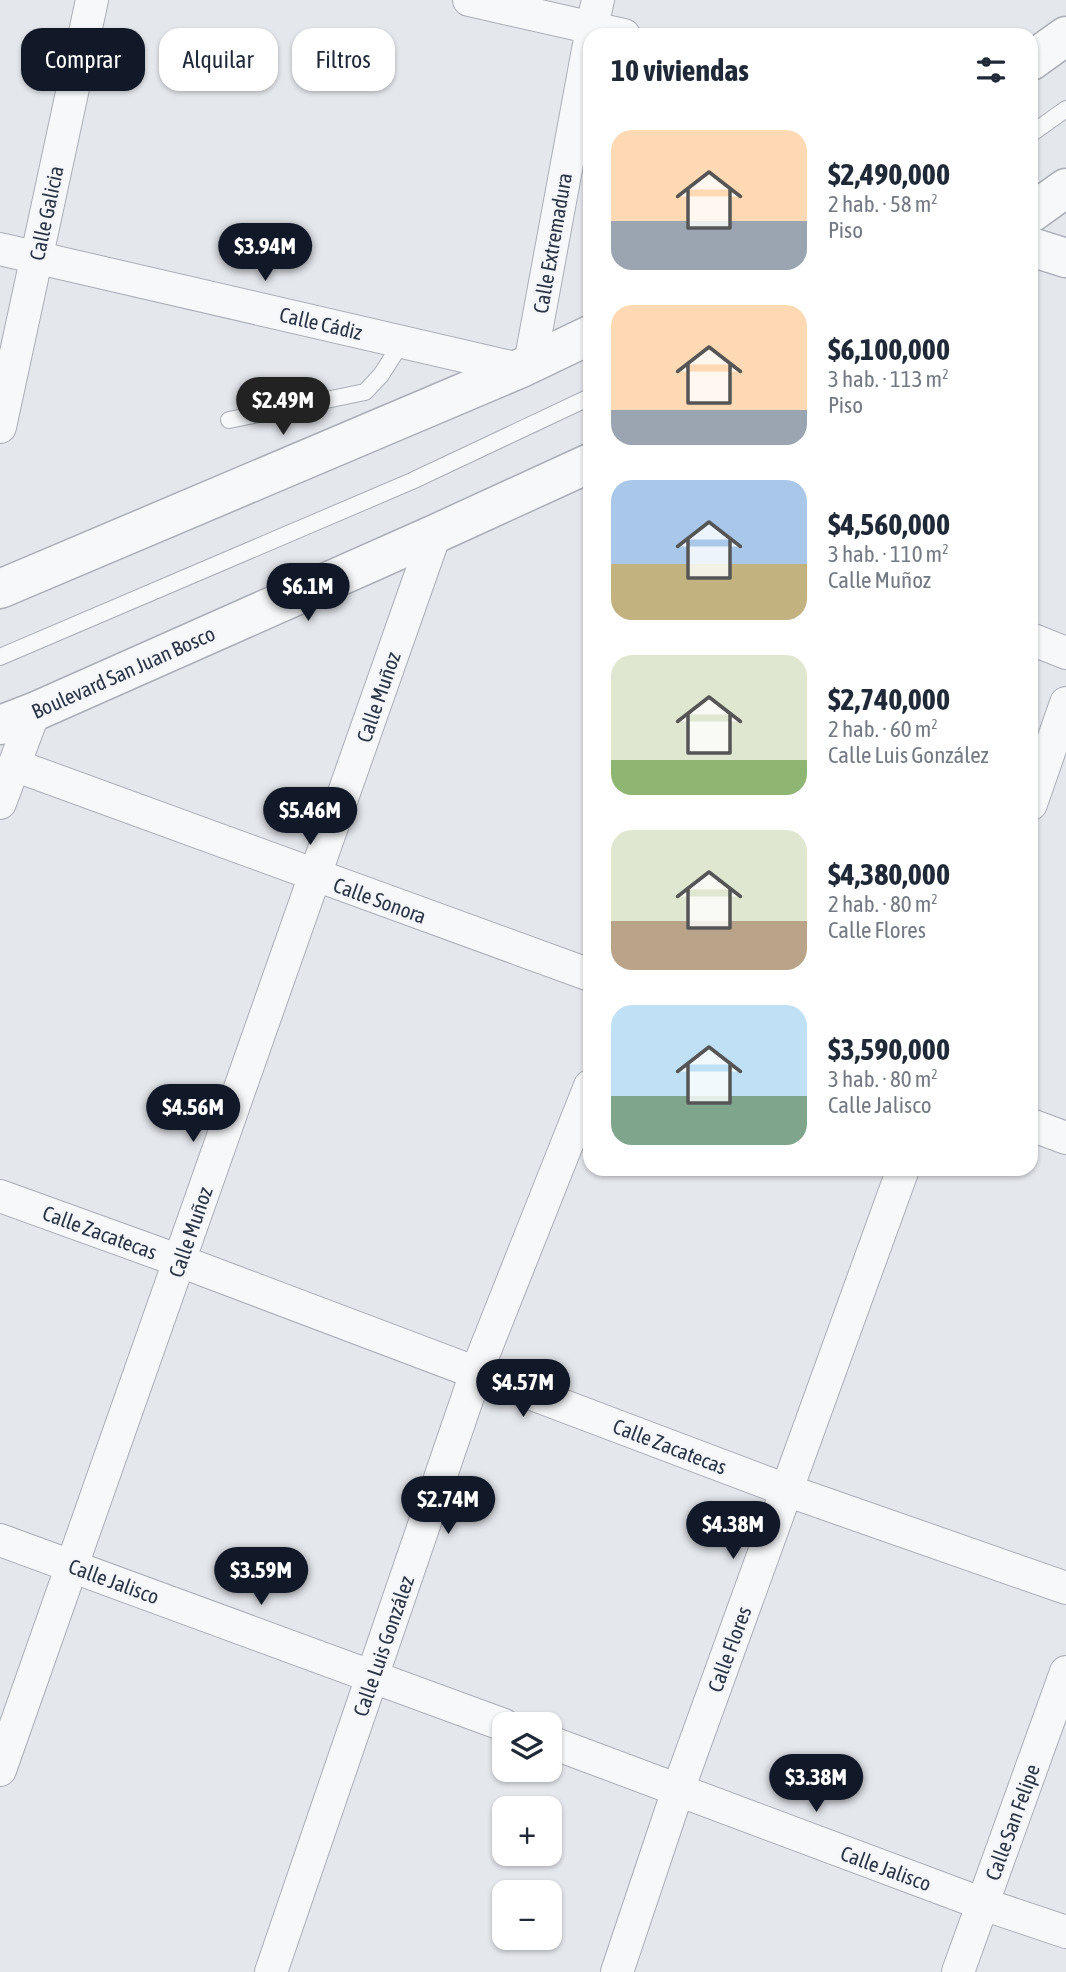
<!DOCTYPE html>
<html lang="es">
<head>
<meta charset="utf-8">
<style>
	body { margin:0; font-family:"Asap Condensed",sans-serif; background:#f2f2f3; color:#1f2937; height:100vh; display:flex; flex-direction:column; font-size:26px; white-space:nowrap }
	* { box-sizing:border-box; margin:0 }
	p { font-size:23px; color:#747a83 }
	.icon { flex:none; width:38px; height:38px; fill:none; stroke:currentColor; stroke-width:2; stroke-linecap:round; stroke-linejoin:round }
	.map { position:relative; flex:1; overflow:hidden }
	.drawer { position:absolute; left:583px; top:28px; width:455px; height:1148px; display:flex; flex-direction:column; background:#fff; border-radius:21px; box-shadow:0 2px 5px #0004 }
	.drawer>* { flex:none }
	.banner { position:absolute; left:21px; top:28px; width:457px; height:63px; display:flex; gap:14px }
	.buttons { position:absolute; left:492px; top:1712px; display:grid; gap:14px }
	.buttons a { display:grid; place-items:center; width:70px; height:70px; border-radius:14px; background:#fff; box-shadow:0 2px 5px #0004; font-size:35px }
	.price { position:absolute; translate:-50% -60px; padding:0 16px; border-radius:24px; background:#111827; color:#fff; font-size:23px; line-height:46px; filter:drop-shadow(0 2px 4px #0008) }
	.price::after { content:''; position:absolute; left:50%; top:42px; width:21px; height:16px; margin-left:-10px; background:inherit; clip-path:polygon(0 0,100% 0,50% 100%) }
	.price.selected { background:#222; color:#fff }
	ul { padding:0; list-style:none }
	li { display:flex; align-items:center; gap:21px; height:175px; padding:0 28px }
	li span { display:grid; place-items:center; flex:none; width:196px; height:140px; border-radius:21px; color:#555 }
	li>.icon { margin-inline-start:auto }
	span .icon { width:84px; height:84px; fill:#fffc; stroke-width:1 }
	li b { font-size:30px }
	h2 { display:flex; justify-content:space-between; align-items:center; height:84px; padding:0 28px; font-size:30px }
	.chip { padding:0 24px; border-radius:21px; background:#fff; box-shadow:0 2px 5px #0004; font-size:24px; line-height:63px }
	.chip.selected { background:#111827; color:#fff }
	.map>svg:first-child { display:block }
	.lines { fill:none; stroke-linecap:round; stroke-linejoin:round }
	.service-casing { stroke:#a9aeb7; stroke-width:18 }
	.minor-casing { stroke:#a9aeb7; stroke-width:34 }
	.tertiary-casing { stroke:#a9aeb7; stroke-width:41 }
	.service { stroke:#f7f8fa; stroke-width:16 }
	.minor { stroke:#f7f8fa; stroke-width:32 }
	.tertiary { stroke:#f7f8fa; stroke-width:38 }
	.labels { text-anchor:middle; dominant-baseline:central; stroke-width:5; stroke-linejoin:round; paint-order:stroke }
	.street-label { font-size:21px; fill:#2b3445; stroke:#f4f6f9 }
</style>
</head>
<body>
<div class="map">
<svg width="1066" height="1972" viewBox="0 0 1066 1972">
	<rect width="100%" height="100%" fill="#e4e7ec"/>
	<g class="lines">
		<g class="service-casing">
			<path id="service" d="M1031,134L1066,109
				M229,420L365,392L381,375L402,342
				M0,657L412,481L590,397"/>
		</g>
		<g class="minor-casing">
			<path id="minor" d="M469,0L624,35
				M590,35L598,0
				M0,249L519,369
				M530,364L590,39
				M0,427L92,0
				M1031,639L1066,653
				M14,765L590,975
				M0,803L34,712
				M1031,804L1066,703
				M1031,1125L1066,1138
				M0,1196L180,1261L786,1490L1066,1588
				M0,1540L504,1725
				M550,1742L983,1904L1066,1932
				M0,1770L435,534
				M271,1972L476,1373L590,1086
				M617,1972L678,1790L903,1169
				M958,1972L1066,1672"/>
		</g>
		<g class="tertiary-casing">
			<path id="tertiary" d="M1031,61L1066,36
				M1031,213L1066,188
				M1031,247L1066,258
				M0,589L519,369L590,335
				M0,725L34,712L435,534L590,463"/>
		</g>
		<use href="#service" class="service"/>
		<use href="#minor" class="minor"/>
		<use href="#tertiary" class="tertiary"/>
	</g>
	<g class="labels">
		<g class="street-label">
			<text transform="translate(46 213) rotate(-78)">Calle Galicia</text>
			<text transform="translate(552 243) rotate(-80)">Calle Extremadura</text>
			<text transform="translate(321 323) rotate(13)">Calle Cádiz</text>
			<text transform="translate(123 672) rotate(-24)">Boulevard San Juan Bosco</text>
			<text transform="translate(378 697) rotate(-71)">Calle Muñoz</text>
			<text transform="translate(380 900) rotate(20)">Calle Sonora</text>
			<text transform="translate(100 1232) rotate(20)">Calle Zacatecas</text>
			<text transform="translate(190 1232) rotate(-71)">Calle Muñoz</text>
			<text transform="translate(670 1446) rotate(21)">Calle Zacatecas</text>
			<text transform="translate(114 1581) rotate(20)">Calle Jalisco</text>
			<text transform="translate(383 1646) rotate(-71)">Calle Luis González</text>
			<text transform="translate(729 1649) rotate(-70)">Calle Flores</text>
			<text transform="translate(1012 1822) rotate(-70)">Calle San Felipe</text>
			<text transform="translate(886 1868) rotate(20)">Calle Jalisco</text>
		</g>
	</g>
</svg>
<div class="buttons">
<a><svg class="icon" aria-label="layers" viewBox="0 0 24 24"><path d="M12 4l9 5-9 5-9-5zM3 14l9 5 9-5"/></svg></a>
<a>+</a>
<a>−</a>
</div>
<b class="price" style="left:265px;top:283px">$3.94M</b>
<b class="price selected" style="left:283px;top:437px">$2.49M</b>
<b class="price" style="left:308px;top:623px">$6.1M</b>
<b class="price" style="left:310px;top:847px">$5.46M</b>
<b class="price" style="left:193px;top:1144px">$4.56M</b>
<b class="price" style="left:523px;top:1419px">$4.57M</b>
<b class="price" style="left:448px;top:1536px">$2.74M</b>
<b class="price" style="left:733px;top:1561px">$4.38M</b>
<b class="price" style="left:261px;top:1607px">$3.59M</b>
<b class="price" style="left:816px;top:1814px">$3.38M</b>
<div class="banner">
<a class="chip selected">Comprar</a>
<a class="chip">Alquilar</a>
<a class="chip">Filtros</a>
</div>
<section class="drawer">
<h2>10 viviendas<svg class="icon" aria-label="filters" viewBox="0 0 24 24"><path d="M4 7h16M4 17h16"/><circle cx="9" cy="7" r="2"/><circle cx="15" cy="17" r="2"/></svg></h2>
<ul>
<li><span style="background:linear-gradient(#ffd9b3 65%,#9aa5b1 0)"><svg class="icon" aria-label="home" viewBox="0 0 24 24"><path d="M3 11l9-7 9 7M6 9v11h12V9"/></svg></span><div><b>$2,490,000</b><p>2 hab. · 58 m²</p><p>Piso</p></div></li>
<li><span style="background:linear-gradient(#ffd9b3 75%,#9aa5b1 0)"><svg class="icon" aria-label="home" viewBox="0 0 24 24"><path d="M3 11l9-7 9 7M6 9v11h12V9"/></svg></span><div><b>$6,100,000</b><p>3 hab. · 113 m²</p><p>Piso</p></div></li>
<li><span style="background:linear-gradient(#a9c7e8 60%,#c2b280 0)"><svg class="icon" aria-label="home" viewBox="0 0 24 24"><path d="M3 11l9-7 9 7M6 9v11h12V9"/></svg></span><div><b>$4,560,000</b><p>3 hab. · 110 m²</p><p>Calle Muñoz</p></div></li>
<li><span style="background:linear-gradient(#dfe7d0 75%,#8fb573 0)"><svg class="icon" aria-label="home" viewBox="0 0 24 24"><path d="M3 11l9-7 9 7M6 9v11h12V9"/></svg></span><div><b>$2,740,000</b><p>2 hab. · 60 m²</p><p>Calle Luis González</p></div></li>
<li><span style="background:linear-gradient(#dfe7d0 65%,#b9a48a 0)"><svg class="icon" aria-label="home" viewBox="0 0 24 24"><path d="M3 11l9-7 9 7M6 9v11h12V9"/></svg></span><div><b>$4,380,000</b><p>2 hab. · 80 m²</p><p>Calle Flores</p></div></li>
<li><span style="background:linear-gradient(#bfe0f5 65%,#7fa58c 0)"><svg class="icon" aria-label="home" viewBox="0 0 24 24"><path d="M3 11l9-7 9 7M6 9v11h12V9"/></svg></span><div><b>$3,590,000</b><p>3 hab. · 80 m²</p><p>Calle Jalisco</p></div></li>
</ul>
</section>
</div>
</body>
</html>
